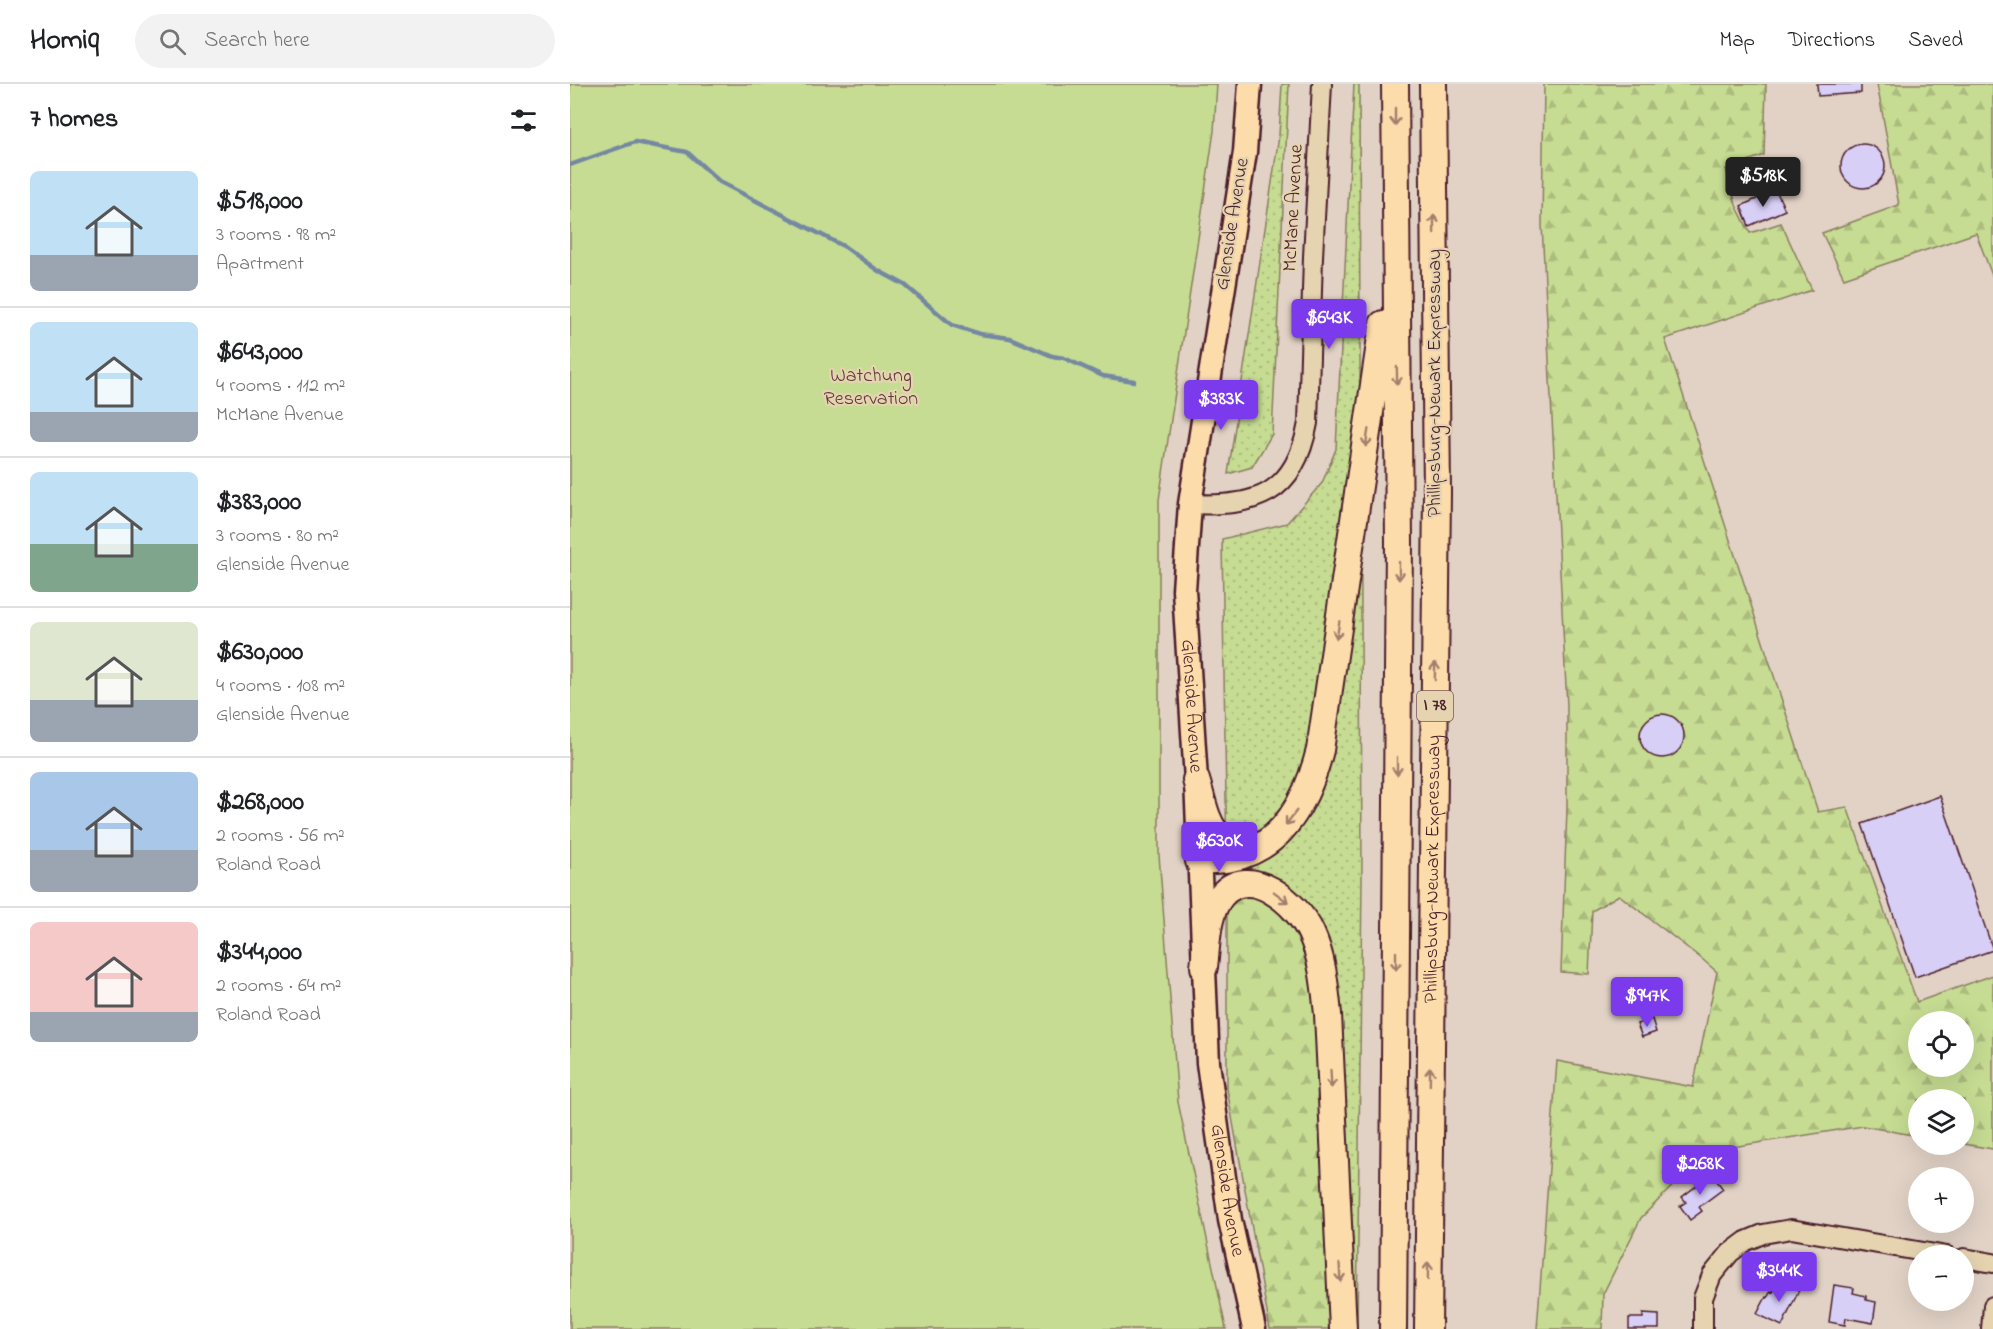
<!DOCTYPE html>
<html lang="en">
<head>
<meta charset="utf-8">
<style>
	body { margin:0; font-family:"Indie Flower",sans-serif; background:#f2f2f2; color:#202124; height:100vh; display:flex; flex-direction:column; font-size:22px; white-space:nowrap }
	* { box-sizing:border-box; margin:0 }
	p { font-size:20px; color:#757577 }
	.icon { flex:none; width:33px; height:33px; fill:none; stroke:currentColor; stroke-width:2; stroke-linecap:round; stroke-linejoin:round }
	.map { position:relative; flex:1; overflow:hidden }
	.side { display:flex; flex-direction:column; background:#fff; width:570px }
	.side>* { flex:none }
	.fabs { position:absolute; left:1338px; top:927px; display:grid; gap:12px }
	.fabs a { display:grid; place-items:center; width:66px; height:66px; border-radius:50%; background:#fff; box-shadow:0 6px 24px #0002; font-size:30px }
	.price { position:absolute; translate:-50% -51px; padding:0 14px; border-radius:6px; background:#7c3aed; color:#fff; font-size:20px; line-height:39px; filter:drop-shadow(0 2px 3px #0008) }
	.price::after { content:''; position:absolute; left:50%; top:36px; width:18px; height:14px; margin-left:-9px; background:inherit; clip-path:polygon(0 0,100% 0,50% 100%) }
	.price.active { background:#222; color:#fff }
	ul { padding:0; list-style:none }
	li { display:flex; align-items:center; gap:18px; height:150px; padding:0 30px }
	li+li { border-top:2px solid #e0e0e0 }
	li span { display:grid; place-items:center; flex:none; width:168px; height:120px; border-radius:9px; color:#555 }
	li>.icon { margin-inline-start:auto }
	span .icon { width:72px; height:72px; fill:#fffc; stroke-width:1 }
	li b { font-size:26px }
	h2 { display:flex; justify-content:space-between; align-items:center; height:72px; padding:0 30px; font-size:26px }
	header { display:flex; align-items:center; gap:36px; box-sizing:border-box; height:84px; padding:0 30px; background:#fff; border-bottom:2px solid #e0e0e0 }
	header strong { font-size:28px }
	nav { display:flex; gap:33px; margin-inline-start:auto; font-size:21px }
	.search { width:420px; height:54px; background:#f2f2f2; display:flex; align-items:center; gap:15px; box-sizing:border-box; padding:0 21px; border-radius:33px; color:#757577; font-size:22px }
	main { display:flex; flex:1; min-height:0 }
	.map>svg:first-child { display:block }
	.grass { fill:url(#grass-dots); stroke:#887e5e; stroke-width:1.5 }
	.forest { fill:url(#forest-firs); stroke:#887e5e; stroke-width:1.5; fill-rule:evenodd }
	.green { fill:#c6dc92; stroke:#887e5e; stroke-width:1.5 }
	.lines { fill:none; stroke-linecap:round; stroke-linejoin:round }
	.stream { stroke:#7488a2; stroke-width:4.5 }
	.building { fill:#d8cff7; stroke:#4a1f2b; stroke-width:1.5 }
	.minor-casing { stroke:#4a1f2b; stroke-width:22 }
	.major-casing { stroke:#4a1f2b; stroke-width:27 }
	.highway-casing { stroke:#4a1f2b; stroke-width:30 }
	.minor { stroke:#e6d4b1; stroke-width:18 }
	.major { stroke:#fddcac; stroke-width:22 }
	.highway { stroke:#fddcac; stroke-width:26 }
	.oneway { stroke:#a47e6c }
	.labels { text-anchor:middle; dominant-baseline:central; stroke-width:4.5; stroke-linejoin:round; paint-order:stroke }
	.shield { fill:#e6d4b1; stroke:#795553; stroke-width:1.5 }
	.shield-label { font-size:18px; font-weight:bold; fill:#4a1f2b }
	.street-label { font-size:20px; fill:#4a1f2b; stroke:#e6d4b1 }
	.park-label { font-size:20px; fill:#5d3b3a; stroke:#e6d4b1 }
</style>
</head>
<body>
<header>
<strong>Homiq</strong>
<div class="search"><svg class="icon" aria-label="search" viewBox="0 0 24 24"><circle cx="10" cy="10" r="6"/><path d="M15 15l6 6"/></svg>Search here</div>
<nav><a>Map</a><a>Directions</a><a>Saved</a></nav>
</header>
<main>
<section class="side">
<h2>7 homes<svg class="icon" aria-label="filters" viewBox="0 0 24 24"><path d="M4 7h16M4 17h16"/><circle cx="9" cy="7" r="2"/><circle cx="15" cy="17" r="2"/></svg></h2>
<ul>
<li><span style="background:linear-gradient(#bfe0f5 70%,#9aa5b1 0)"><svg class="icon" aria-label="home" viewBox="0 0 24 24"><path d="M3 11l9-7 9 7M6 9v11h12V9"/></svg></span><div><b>$518,000</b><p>3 rooms · 98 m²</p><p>Apartment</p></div></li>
<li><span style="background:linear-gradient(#bfe0f5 75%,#9aa5b1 0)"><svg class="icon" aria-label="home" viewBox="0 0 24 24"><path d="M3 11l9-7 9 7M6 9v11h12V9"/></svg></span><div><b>$643,000</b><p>4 rooms · 112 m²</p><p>McMane Avenue</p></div></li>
<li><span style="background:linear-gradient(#bfe0f5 60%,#7fa58c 0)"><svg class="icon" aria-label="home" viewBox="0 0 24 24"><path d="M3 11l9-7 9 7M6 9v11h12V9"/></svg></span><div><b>$383,000</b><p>3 rooms · 80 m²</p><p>Glenside Avenue</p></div></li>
<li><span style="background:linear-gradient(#dfe7d0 65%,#9aa5b1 0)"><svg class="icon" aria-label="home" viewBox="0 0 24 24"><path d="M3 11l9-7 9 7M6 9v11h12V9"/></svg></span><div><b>$630,000</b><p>4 rooms · 108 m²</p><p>Glenside Avenue</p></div></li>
<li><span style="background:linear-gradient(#a9c7e8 65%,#9aa5b1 0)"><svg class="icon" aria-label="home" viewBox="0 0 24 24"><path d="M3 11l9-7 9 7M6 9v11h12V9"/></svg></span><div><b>$268,000</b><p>2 rooms · 56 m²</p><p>Roland Road</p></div></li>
<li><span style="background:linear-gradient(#f6c9c9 75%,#9aa5b1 0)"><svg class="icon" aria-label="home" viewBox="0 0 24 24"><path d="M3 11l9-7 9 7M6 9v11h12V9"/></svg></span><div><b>$344,000</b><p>2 rooms · 64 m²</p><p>Roland Road</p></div></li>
</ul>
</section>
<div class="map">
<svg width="1423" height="1245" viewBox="0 0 1423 1245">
	<defs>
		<pattern id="grass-dots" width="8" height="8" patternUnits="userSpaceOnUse" patternTransform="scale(1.5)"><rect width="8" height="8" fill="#c6dc92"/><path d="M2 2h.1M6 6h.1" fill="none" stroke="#acbc7e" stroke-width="1.8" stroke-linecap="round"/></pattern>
		<pattern id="forest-firs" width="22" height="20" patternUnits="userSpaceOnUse" patternTransform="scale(1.5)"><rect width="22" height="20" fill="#c6dc92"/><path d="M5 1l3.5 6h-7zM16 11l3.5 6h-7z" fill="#acbc7e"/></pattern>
	</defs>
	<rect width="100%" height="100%" fill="#e2d2c6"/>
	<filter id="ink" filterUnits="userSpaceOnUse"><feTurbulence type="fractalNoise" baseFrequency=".0167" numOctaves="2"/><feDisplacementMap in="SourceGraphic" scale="12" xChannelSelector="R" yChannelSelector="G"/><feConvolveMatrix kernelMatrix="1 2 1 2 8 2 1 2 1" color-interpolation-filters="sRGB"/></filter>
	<g filter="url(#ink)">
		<path class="grass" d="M712,0H719L702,350L682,383L658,390L709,52Z
			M784,0H789L792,796L787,1245H767L657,785L652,455L717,439L752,399L766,365Z"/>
		<path class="forest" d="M974,0H1196L1194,71L1156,85L1166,121L1180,149L1211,139L1242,206L1095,255L1248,728L1277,723L1347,918L1423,891V1065L1394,1060V1016H1348V1052L1293,1042L1137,1067L1071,1134L1033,1210L1032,1245H967L987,977L1123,1003L1147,888L1132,875L1049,811L1022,827L1019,890L991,888L997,725V622L972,141ZM1348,938H1394V982H1348Z
			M1307,0H1423V194L1406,149L1274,194L1252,149L1329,121Z
			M657,785L705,797L758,863L767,1245H700L657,1005Z"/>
		<path class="green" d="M0,0H647L644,47L589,416V771L608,1018L656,1245H0Z"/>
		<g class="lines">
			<path class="stream" d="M0,81L65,58L117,68L150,98L275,163L307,186L335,201L382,241L410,250L440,254L482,272L494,274L533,292L564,297"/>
		</g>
		<path class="building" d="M1247,0H1291V9L1248,12Z
			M1271 82a22 22 0 1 1 44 0a22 22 0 1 1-44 0Z
			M1206,106L1215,126L1179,142L1171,122Z
			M1070 652a22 22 0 1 1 44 0a22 22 0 1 1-44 0Z
			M1370,712L1423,866L1345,893L1292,740Z
			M1082,935L1086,948L1072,953L1067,940Z
			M1142,1090L1153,1105L1129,1123L1132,1127L1120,1136L1110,1122L1116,1118L1112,1113Z
			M1209,1196L1229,1206L1212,1242L1187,1230L1196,1213L1197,1214L1201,1207L1203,1208Z
			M1264,1201L1284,1204L1283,1209L1296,1212V1216L1306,1218L1303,1239L1276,1234L1275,1241L1259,1238Z
			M1073,1230L1089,1231V1245H1059V1234H1073Z"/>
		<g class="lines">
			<g class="minor-casing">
				<path id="minor" d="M620,420C686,423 725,411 738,339L743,173L752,0
					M1394,1174L1423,1179
					M1133,1245V1214L1142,1191L1160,1169L1176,1157L1193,1150L1221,1145L1377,1172
					M1421,1245L1423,1222"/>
			</g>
			<g class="major-casing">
				<g id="major">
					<path id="s1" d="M680,0L675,68L620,420L614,506L626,696L638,979L660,1136L684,1245"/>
				</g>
			</g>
			<g class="highway-casing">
				<g id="highway">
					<path d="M626,696C638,734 637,761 685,765"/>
					<path d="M629,777C640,776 651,776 661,774C715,763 738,713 750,666L813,240"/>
					<path d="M634,883C637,861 636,830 651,812C679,777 728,820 741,849C753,875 755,903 758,930L773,1245"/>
					<path d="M823,1245L829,458L825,0"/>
					<path id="s2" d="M858,1245L867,409L863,0"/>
				</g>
			</g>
			<use href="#minor" class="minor"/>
			<use href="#major" class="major"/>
			<use href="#highway" class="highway"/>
		</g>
		<defs><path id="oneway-shaft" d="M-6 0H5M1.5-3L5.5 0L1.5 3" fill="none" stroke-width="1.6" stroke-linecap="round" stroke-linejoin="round" transform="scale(1.5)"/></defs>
		<g class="oneway">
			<use href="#oneway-shaft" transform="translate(825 33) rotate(90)"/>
			<use href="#oneway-shaft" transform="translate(864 140) rotate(-91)"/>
			<use href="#oneway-shaft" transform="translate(827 292) rotate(89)"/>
			<use href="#oneway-shaft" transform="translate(797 354) rotate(99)"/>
			<use href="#oneway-shaft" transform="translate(829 487) rotate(90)"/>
			<use href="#oneway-shaft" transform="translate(768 546) rotate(99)"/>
			<use href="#oneway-shaft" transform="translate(865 587) rotate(-89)"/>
			<use href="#oneway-shaft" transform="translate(827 682) rotate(90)"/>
			<use href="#oneway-shaft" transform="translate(721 734) rotate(127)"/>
			<use href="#oneway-shaft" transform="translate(711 813) rotate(37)"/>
			<use href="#oneway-shaft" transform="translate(826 877) rotate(90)"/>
			<use href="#oneway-shaft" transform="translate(860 992) rotate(-89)"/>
			<use href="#oneway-shaft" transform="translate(761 995) rotate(87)"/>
			<use href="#oneway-shaft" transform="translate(858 1187) rotate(-89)"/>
			<use href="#oneway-shaft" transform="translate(770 1189) rotate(87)"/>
		</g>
	</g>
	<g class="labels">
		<rect class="shield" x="847" y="607" width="36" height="30" rx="4.5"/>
		<g class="shield-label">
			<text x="865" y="622">I 78</text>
		</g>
		<g class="street-label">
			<text transform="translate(724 124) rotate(-87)">McMane Avenue</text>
			<text transform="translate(663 140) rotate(-81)">Glenside Avenue</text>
			<text transform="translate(865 299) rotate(-90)">Phillipsburg-Newark Expressway</text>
			<text stroke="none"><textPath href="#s1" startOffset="627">Glenside Avenue</textPath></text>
			<text stroke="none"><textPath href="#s2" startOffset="460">Phillipsburg-Newark Expressway</textPath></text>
			<text stroke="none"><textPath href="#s1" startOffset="1113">Glenside Avenue</textPath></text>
		</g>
		<g class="park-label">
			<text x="301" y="292">Watchung<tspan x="301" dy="23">Reservation</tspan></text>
		</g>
	</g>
</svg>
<div class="fabs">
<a><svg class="icon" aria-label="locate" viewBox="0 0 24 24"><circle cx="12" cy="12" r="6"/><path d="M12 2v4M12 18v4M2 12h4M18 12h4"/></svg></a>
<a><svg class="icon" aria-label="layers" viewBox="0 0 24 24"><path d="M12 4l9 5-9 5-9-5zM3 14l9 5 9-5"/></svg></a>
<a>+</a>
<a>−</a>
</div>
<b class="price active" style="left:1193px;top:124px">$518K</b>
<b class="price" style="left:759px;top:266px">$643K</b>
<b class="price" style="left:651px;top:347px">$383K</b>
<b class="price" style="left:649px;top:789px">$630K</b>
<b class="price" style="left:1077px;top:944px">$947K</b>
<b class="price" style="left:1130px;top:1112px">$268K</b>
<b class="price" style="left:1209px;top:1219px">$344K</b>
</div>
</main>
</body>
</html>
